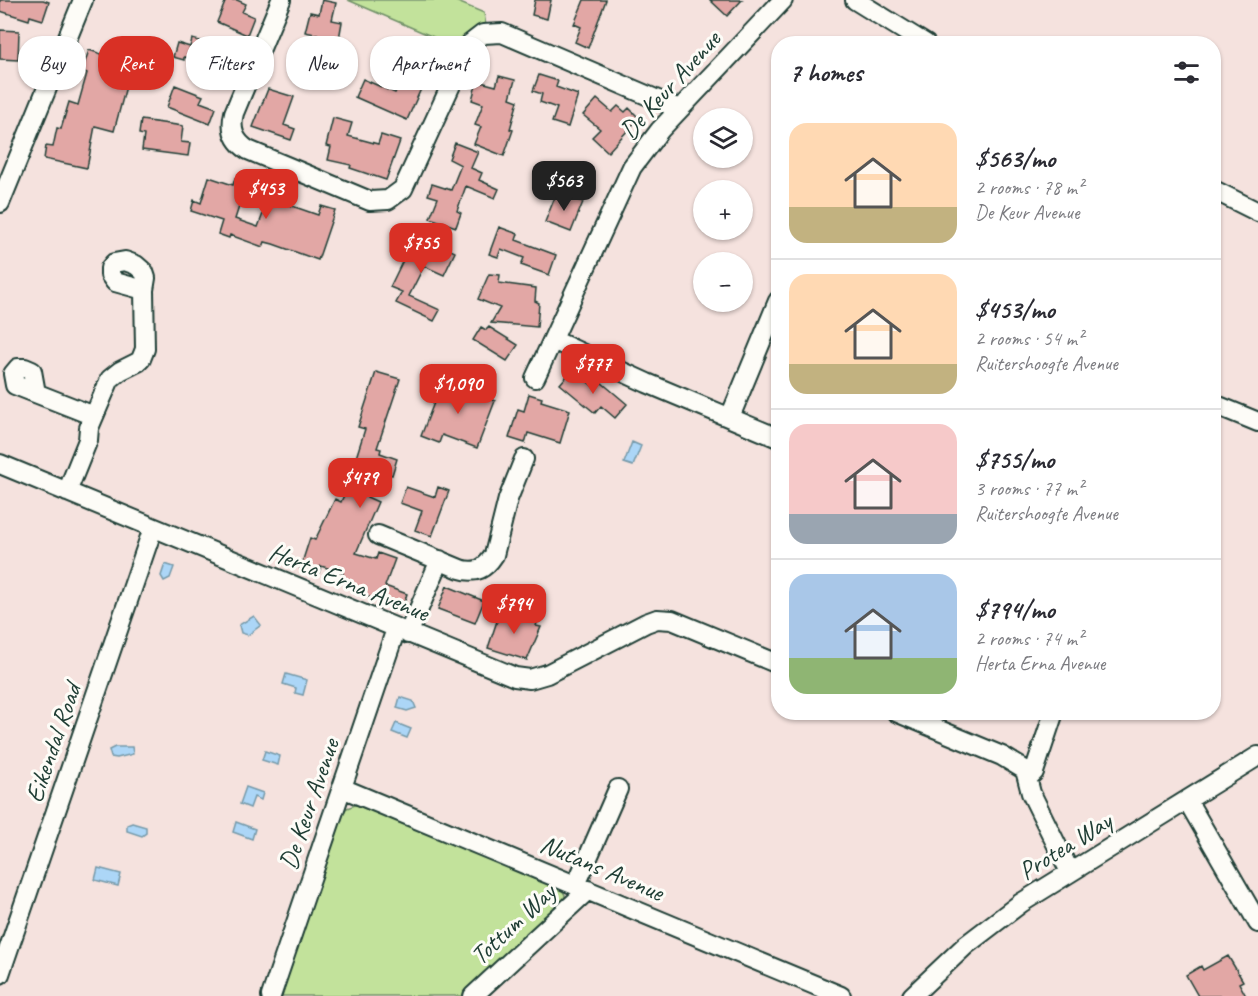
<!DOCTYPE html>
<html lang="en">
<head>
<meta charset="utf-8">
<style>
	body { margin:0; font-family:Caveat,sans-serif; background:#f7f7f7; color:#2b2b33; height:100vh; display:flex; flex-direction:column; font-size:22px; white-space:nowrap }
	* { box-sizing:border-box; margin:0 }
	p { font-size:20px; color:#7c7c81 }
	.icon { flex:none; width:33px; height:33px; fill:none; stroke:currentColor; stroke-width:2; stroke-linecap:round; stroke-linejoin:round }
	.map { position:relative; flex:1; overflow:hidden }
	.panel { position:absolute; left:771px; top:36px; width:450px; height:684px; display:flex; flex-direction:column; background:#fff; border-radius:24px; box-shadow:0 2px 4px #0004 }
	.panel>* { flex:none }
	.top-card { position:absolute; left:18px; top:36px; width:570px; height:54px; display:flex; gap:12px }
	.tools { position:absolute; left:693px; top:108px; display:grid; gap:12px }
	.tools a { display:grid; place-items:center; width:60px; height:60px; border-radius:50%; background:#fff; box-shadow:0 2px 4px #0004; font-size:30px }
	.price { position:absolute; translate:-50% -51px; padding:0 14px; border-radius:12px; background:#d93025; color:#fff; font-size:20px; line-height:39px; filter:drop-shadow(0 2px 3px #0008) }
	.price::after { content:''; position:absolute; left:50%; top:36px; width:18px; height:14px; margin-left:-9px; background:inherit; clip-path:polygon(0 0,100% 0,50% 100%) }
	.price.selected { background:#222; color:#fff }
	ul { padding:0; list-style:none }
	li { display:flex; align-items:center; gap:18px; height:150px; padding:0 18px }
	li+li { border-top:2px solid #e1e1e2 }
	li span { display:grid; place-items:center; flex:none; width:168px; height:120px; border-radius:18px; color:#555 }
	li>.icon { margin-inline-start:auto }
	span .icon { width:72px; height:72px; fill:#fffc; stroke-width:1 }
	li b { font-size:26px }
	h2 { display:flex; justify-content:space-between; align-items:center; height:72px; padding:0 18px; font-size:26px }
	.pill { padding:0 21px; border-radius:24px; background:#fff; box-shadow:0 2px 4px #0004; font-size:21px; line-height:54px }
	.pill.selected { background:#d93025; color:#fff }
	.map>svg:first-child { display:block }
	.green { fill:#c2e29b; stroke:#709068; stroke-width:1.5 }
	.water { fill:#acd6f7; stroke:#7499a9; stroke-width:1.5 }
	.building { fill:#e2a7a5; stroke:#1f3d34; stroke-width:1.5 }
	.lines { fill:none; stroke-linecap:round; stroke-linejoin:round }
	.minor-casing { stroke:#1f3d34; stroke-width:22 }
	.minor { stroke:#fdfcf7; stroke-width:18 }
	.labels { text-anchor:middle; dominant-baseline:central; stroke-width:6; stroke-linejoin:round; paint-order:stroke }
	.street-label { font-size:26px; fill:#1f3d34; stroke:#fdfcf7 }
</style>
</head>
<body>
<div class="map">
<svg width="1258" height="996" viewBox="0 0 1258 996">
	<rect width="100%" height="100%" fill="#f5e2de"/>
	<filter id="ink" filterUnits="userSpaceOnUse"><feTurbulence type="fractalNoise" baseFrequency=".0167" numOctaves="2"/><feDisplacementMap in="SourceGraphic" scale="12" xChannelSelector="R" yChannelSelector="G"/><feConvolveMatrix kernelMatrix="1 2 1 2 8 2 1 2 1" color-interpolation-filters="sRGB"/></filter>
	<g filter="url(#ink)">
		<path class="green" d="M348,0H453L484,13L486,26L461,49Z
			M355,805L364,806L561,888L565,895L564,900L462,996H279L341,814L347,808Z"/>
		<path class="water" d="M632,442L641,446L633,466L624,463Z
			M165,564L174,567L170,578L164,581L161,576Z
			M254,616L261,625L248,635L241,633L239,625Z
			M286,674L307,680L303,695L295,693L296,688L283,684Z
			M400,697L413,701L416,708L407,711L397,708Z
			M396,723L411,729L407,738L392,732Z
			M115,747H132L133,754L117,758L111,757L109,750Z
			M265,751L280,756L278,765L262,760Z
			M246,787L263,793L261,800L254,797L250,808L240,804Z
			M236,822L255,829L252,839L233,832Z
			M132,823L146,827V833L142,836L127,831V825Z
			M98,868L121,874L118,886L95,880Z"/>
		<path class="building" d="M0,0H43L49,2L43,20L30,16L29,20L0,11Z
			M226,0H237L246,4L242,12L254,17L247,35L217,22Z
			M322,0L336,3L332,20L342,22L339,39L305,32L310,12L319,14Z
			M535,0H551L547,19L532,15Z
			M584,0H606L588,48L575,42L581,27L574,24Z
			M710,0H742L727,16Z
			M0,30L19,31L18,60L0,59Z
			M417,38L441,47L435,62L439,63L432,82L425,80L407,120L355,97L363,79L395,93L404,72L386,66L391,50L397,52L398,50L411,54Z
			M192,39L237,51L229,80L214,76L217,66L184,57V60L173,57L177,43L190,47Z
			M89,50L132,64L114,131L95,126L87,168L44,159L46,146L53,147L57,128L61,129L69,102L78,105L87,73L82,71Z
			M307,54L335,62L331,76L322,73L319,81L300,75Z
			M539,75L558,81L556,87L578,95L568,127L552,122L557,108L540,102L542,94L533,91Z
			M499,76L515,80L510,98L518,101L510,129L513,130L504,156L474,144L481,127L475,125L483,104L472,100L477,81L496,86Z
			M175,85L203,96L200,102L216,108L210,124L167,107Z
			M268,89L294,97L284,125L295,129L291,140L253,127Z
			M597,99L612,112L618,106L625,112L629,108L639,118L608,152L592,137L600,129L583,115Z
			M333,118L352,123L348,136L378,144L381,135L400,141L386,180L350,168L351,165L328,160L331,147L326,146Z
			M141,120L183,126L181,142L190,143L188,156L142,150L144,135L139,134Z
			M455,143L478,152L471,168L482,173L479,180L499,189L495,198L466,186L457,211L461,213L456,227L430,218L438,198L428,195L432,184L451,190L461,165L449,159Z
			M209,177L233,185L235,178L247,182L235,219L258,227L269,198L318,215L321,206L335,210L318,260L273,244L265,242L263,247L230,235L229,238L218,234L222,221L191,211L194,200L201,203Z
			M557,192L583,202L571,232L545,222Z
			M499,227L518,234L516,240L556,255L549,275L521,265L524,258L501,249L498,257L489,254Z
			M426,238L455,252L444,275L424,266L409,296L440,310L434,321L396,303L402,292L390,287L408,250L411,251L417,240L423,243Z
			M489,274L500,275L499,283L536,288L535,301L539,303L537,327L491,323L500,308L478,299Z
			M481,327L486,330L489,327L518,345L507,361L473,340Z
			M573,369L596,389L601,382L627,404L615,418L601,406L595,413L560,384Z
			M376,372L400,379L377,448L381,449L380,453L397,459L392,475L375,470L367,497L378,502L356,553L376,559L378,553L395,559L385,586L407,594L402,609L363,595L365,589L340,581L343,573L321,566L318,575L300,569L310,538L315,540L335,499L341,502L350,481L349,480L365,429L358,427Z
			M440,380L495,401L477,448L442,435L439,443L421,436L437,395L434,394Z
			M529,394L542,398L541,401L570,410L560,443L528,433L525,443L509,438L518,409L524,411Z
			M406,487L435,497L438,487L449,491L432,536L415,530L422,511L400,503Z
			M447,586L484,601L475,623L438,609Z
			M501,609L538,620L536,626L541,627L527,660L488,648Z
			M1228,956L1243,981L1239,983L1246,996H1198L1186,975L1201,966L1203,970Z"/>
		<g class="lines">
			<g class="minor-casing">
				<path id="minor" d="M281,0L234,113C230,129 234,141 248,150L370,201L388,200L403,189L470,44L483,34L502,33L679,109
					M855,0L926,44
					M1214,190L1258,212
					M0,203L83,0
					M553,340L647,383L778,438
					M535,378L632,167L660,130L783,0
					M36,393L32,371L25,368H18L13,374L15,385L94,416
					M1214,404L1258,422
					M730,417L778,301
					M0,464L515,677L530,679L547,674L646,623L657,619L672,620L778,664
					M67,492L88,440L89,428L110,379L120,371L138,362L141,359L145,349L144,290L146,278L144,272L136,265L125,261L114,263L110,268V275L115,282L144,290
					M378,535L460,569C476,574 485,569 494,555L508,499L524,459
					M408,634L440,560
					M896,712L1002,756L1025,770L1031,793L1070,872
					M1029,777L1034,772L1054,712
					M342,788L841,996
					M1187,800L1258,923
					M576,885L618,789
					M0,974L153,528
					M271,996L396,629
					M473,996L588,890
					M912,996L966,945L1021,903L1258,756"/>
			</g>
			<use href="#minor" class="minor"/>
		</g>
	</g>
	<g class="labels">
		<g class="street-label">
			<text transform="translate(670 85) rotate(-48)">De Keur Avenue</text>
			<text transform="translate(349 582) rotate(22)">Herta Erna Avenue</text>
			<text transform="translate(53 743) rotate(-71)">Eikendal Road</text>
			<text transform="translate(309 804) rotate(-71)">De Keur Avenue</text>
			<text transform="translate(1065 846) rotate(-32)">Protea Way</text>
			<text transform="translate(602 868) rotate(23)">Nutans Avenue</text>
			<text transform="translate(513 924) rotate(-43)">Tottum Way</text>
		</g>
	</g>
</svg>
<div class="tools">
<a><svg class="icon" aria-label="layers" viewBox="0 0 24 24"><path d="M12 4l9 5-9 5-9-5zM3 14l9 5 9-5"/></svg></a>
<a>+</a>
<a>−</a>
</div>
<b class="price selected" style="left:564px;top:212px">$563</b>
<b class="price" style="left:266px;top:220px">$453</b>
<b class="price" style="left:421px;top:274px">$755</b>
<b class="price" style="left:593px;top:395px">$777</b>
<b class="price" style="left:458px;top:415px">$1,090</b>
<b class="price" style="left:360px;top:509px">$479</b>
<b class="price" style="left:514px;top:635px">$794</b>
<div class="top-card">
<a class="pill">Buy</a>
<a class="pill selected">Rent</a>
<a class="pill">Filters</a>
<a class="pill">New</a>
<a class="pill">Apartment</a>
</div>
<section class="panel">
<h2>7 homes<svg class="icon" aria-label="filters" viewBox="0 0 24 24"><path d="M4 7h16M4 17h16"/><circle cx="9" cy="7" r="2"/><circle cx="15" cy="17" r="2"/></svg></h2>
<ul>
<li><span style="background:linear-gradient(#ffd9b3 70%,#c2b280 0)"><svg class="icon" aria-label="home" viewBox="0 0 24 24"><path d="M3 11l9-7 9 7M6 9v11h12V9"/></svg></span><div><b>$563/mo</b><p>2 rooms · 78 m²</p><p>De Keur Avenue</p></div></li>
<li><span style="background:linear-gradient(#ffd9b3 75%,#c2b280 0)"><svg class="icon" aria-label="home" viewBox="0 0 24 24"><path d="M3 11l9-7 9 7M6 9v11h12V9"/></svg></span><div><b>$453/mo</b><p>2 rooms · 54 m²</p><p>Ruitershoogte Avenue</p></div></li>
<li><span style="background:linear-gradient(#f6c9c9 75%,#9aa5b1 0)"><svg class="icon" aria-label="home" viewBox="0 0 24 24"><path d="M3 11l9-7 9 7M6 9v11h12V9"/></svg></span><div><b>$755/mo</b><p>3 rooms · 77 m²</p><p>Ruitershoogte Avenue</p></div></li>
<li><span style="background:linear-gradient(#a9c7e8 70%,#8fb573 0)"><svg class="icon" aria-label="home" viewBox="0 0 24 24"><path d="M3 11l9-7 9 7M6 9v11h12V9"/></svg></span><div><b>$794/mo</b><p>2 rooms · 74 m²</p><p>Herta Erna Avenue</p></div></li>
</ul>
</section>
</div>
</body>
</html>
